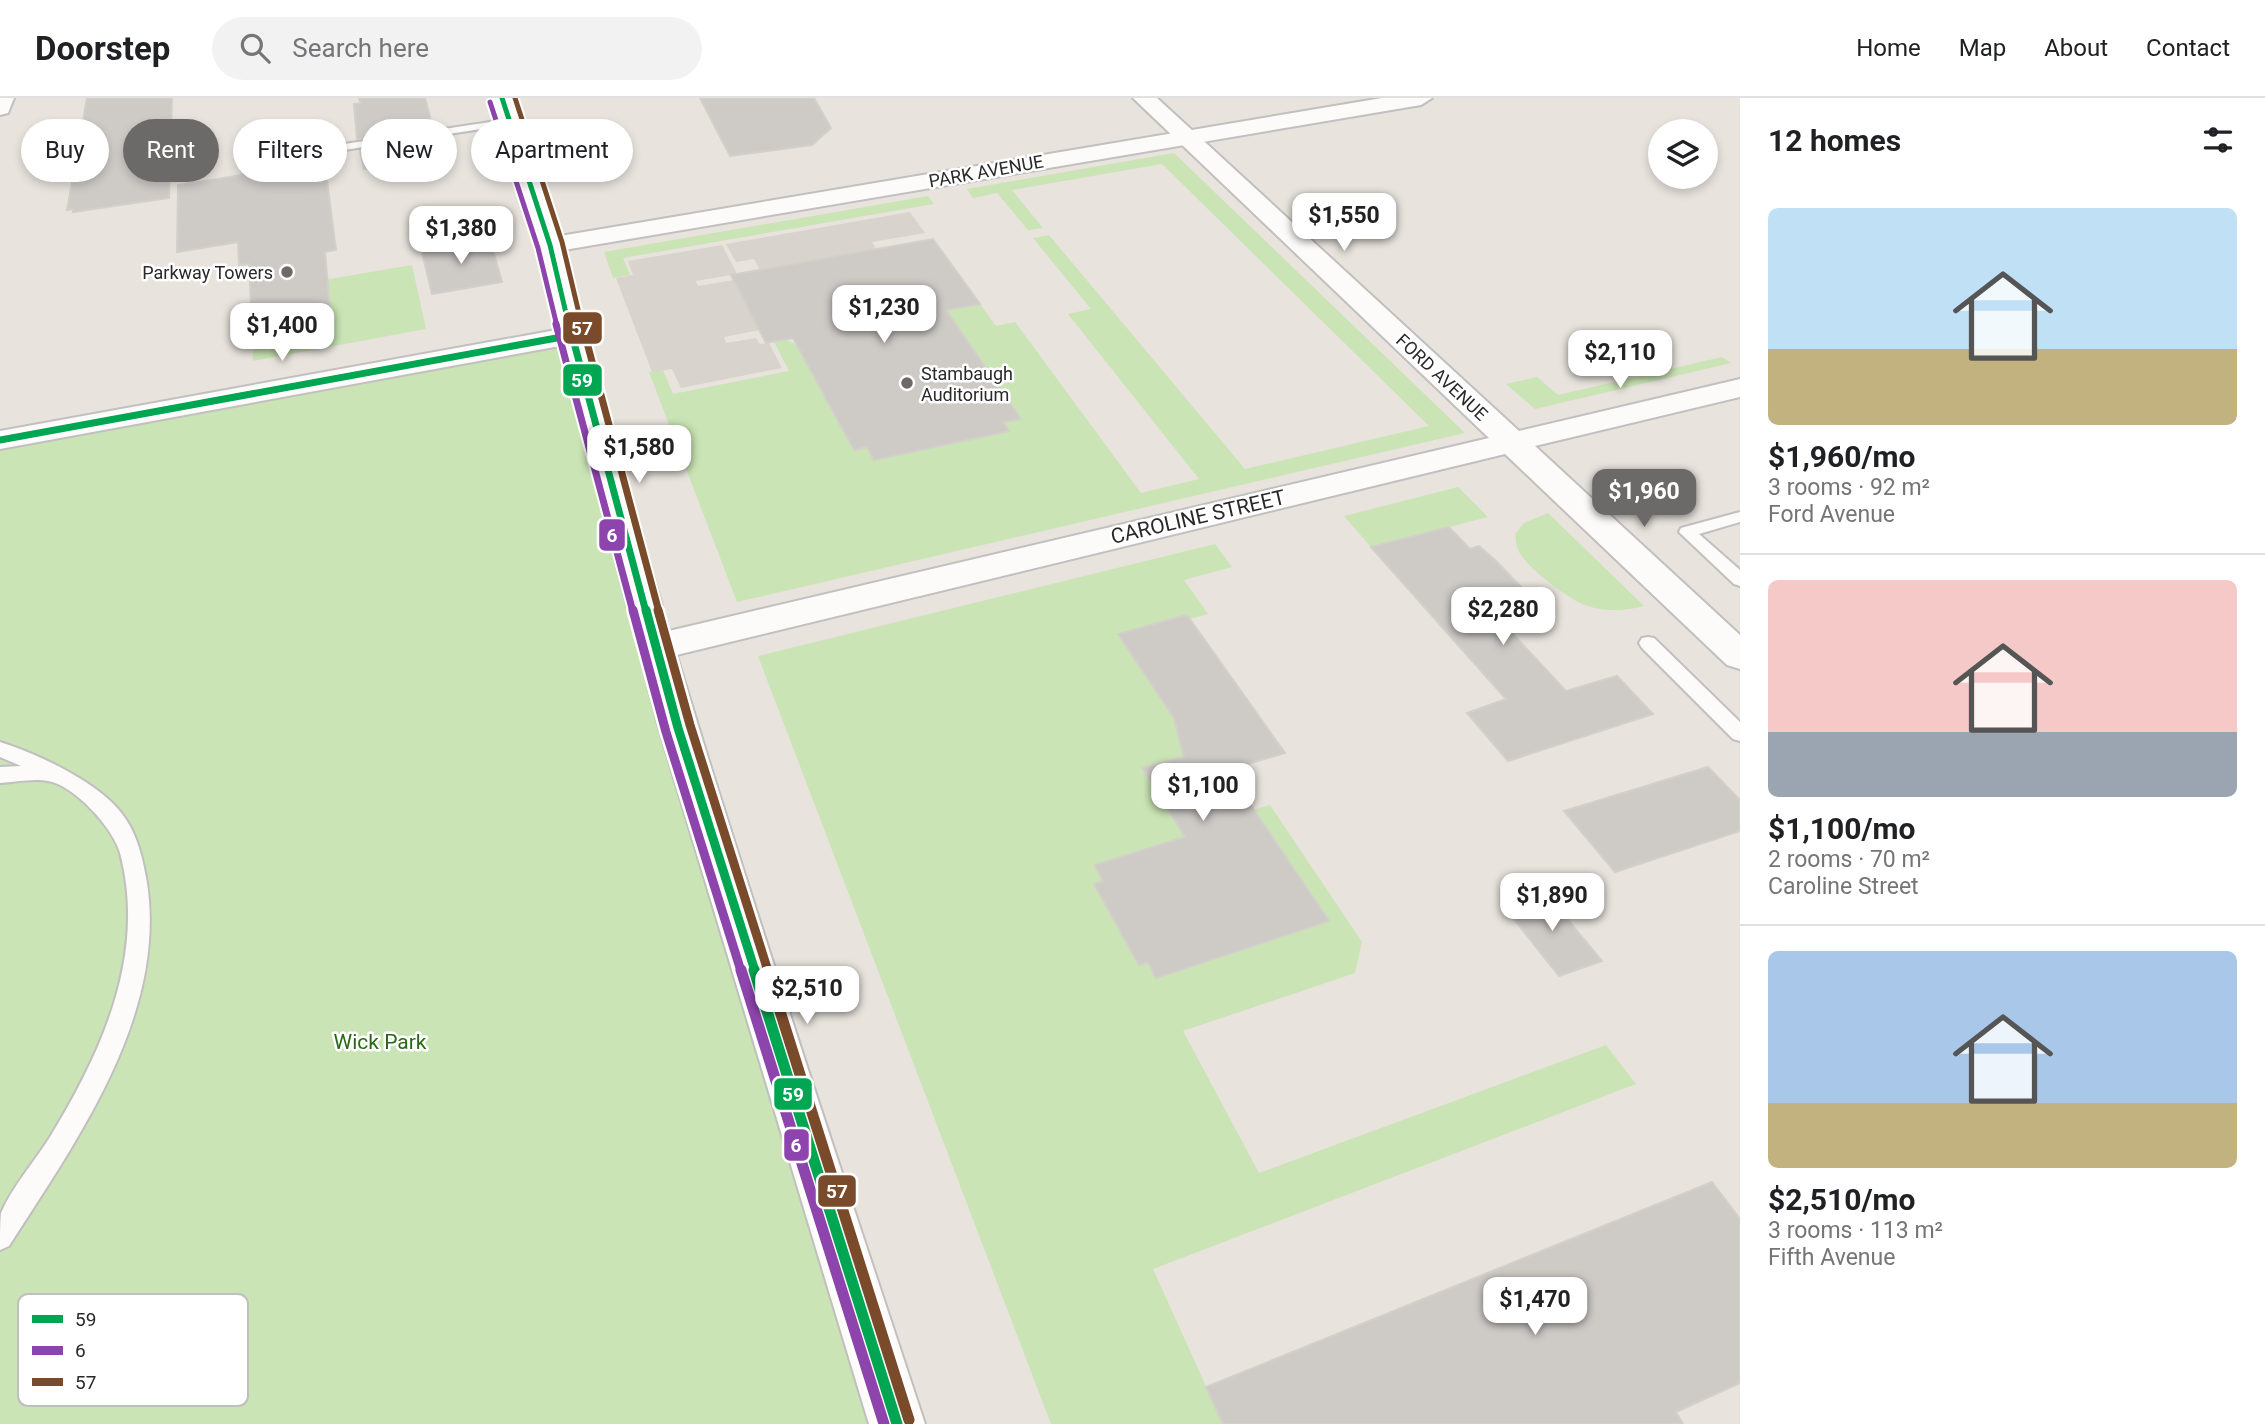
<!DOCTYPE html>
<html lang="en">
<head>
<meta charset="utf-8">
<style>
	body { margin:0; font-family:Roboto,sans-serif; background:#f2f2f2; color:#202124; height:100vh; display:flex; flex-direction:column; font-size:26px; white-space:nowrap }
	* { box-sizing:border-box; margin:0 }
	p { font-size:23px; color:#757577 }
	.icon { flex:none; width:38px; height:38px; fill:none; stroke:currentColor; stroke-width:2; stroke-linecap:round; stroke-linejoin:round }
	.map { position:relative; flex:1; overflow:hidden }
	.side { display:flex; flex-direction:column; background:#fff; width:525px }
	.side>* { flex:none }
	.hud { position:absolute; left:21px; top:21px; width:665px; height:63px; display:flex; gap:14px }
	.tools { position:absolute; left:1648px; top:21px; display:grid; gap:14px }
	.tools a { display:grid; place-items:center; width:70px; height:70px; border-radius:50%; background:#fff; box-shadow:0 4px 10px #0003; font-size:35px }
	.price { position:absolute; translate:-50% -60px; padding:0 16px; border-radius:14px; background:#fff; color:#222; font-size:23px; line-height:46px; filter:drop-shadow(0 2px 4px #0008) }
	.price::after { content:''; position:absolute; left:50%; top:42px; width:21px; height:16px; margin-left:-10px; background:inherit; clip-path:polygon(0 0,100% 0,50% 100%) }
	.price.active { background:#6c6a68; color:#fff }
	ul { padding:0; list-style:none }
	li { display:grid; align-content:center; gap:14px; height:371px; padding:0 28px }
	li+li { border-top:2px solid #e0e0e0 }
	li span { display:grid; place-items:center; height:217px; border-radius:10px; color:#555 }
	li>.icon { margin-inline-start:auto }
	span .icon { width:126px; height:126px; fill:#fffc; stroke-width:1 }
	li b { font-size:30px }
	h2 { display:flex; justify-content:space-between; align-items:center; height:84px; padding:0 28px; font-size:30px }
	.chip { padding:0 24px; border-radius:32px; background:#fff; box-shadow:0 4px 10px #0003; font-size:24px; line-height:63px }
	.chip.active { background:#6c6a68; color:#fff }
	header { display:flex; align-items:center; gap:42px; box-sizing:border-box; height:98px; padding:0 35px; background:#fff; border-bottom:2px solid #e0e0e0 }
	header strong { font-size:33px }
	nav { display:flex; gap:38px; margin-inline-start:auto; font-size:24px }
	.search { width:490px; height:63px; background:#f2f2f2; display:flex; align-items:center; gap:18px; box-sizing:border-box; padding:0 24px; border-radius:38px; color:#757577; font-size:26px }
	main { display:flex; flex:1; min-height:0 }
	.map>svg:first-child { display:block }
	.green { fill:#cae4b5 }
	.plaza { fill:#d8d3cd }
	.building { fill:#cecbc7; stroke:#d3cfca; stroke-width:2 }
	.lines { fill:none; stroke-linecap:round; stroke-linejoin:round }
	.lane-casing { stroke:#c1bfbf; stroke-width:4 }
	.street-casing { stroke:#c1bfbf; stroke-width:4 }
	.secondary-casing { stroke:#c1bfbf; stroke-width:4 }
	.lane { fill:#fcfbfa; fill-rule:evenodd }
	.street { fill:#fcfbfa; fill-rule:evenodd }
	.secondary { fill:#fcfbfa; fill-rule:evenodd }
	.bus-1-far3-casing { stroke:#fff; stroke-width:9 }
	.bus-1-far2-casing { stroke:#fff; stroke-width:11 }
	.bus-1-far1-casing { stroke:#fff; stroke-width:14 }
	.bus-1-casing { stroke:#fff; stroke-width:17 }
	.bus-2-far3-casing { stroke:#fff; stroke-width:9 }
	.bus-2-far2-casing { stroke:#fff; stroke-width:11 }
	.bus-2-far1-casing { stroke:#fff; stroke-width:14 }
	.bus-2-casing { stroke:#fff; stroke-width:17 }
	.bus-3-far3-casing { stroke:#fff; stroke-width:9 }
	.bus-3-far2-casing { stroke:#fff; stroke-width:11 }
	.bus-3-far1-casing { stroke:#fff; stroke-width:14 }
	.bus-3-casing { stroke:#fff; stroke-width:17 }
	.bus-1-far3 { stroke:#00a651; stroke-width:5 }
	.bus-1-far2 { stroke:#00a651; stroke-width:7 }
	.bus-1-far1 { stroke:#00a651; stroke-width:9 }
	.bus-1 { stroke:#00a651; stroke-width:11 }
	.bus-2-far3 { stroke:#8e44ad; stroke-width:5 }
	.bus-2-far2 { stroke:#8e44ad; stroke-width:7 }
	.bus-2-far1 { stroke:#8e44ad; stroke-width:9 }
	.bus-2 { stroke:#8e44ad; stroke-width:11 }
	.bus-3-far3 { stroke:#7a4b2a; stroke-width:5 }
	.bus-3-far2 { stroke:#7a4b2a; stroke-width:7 }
	.bus-3-far1 { stroke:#7a4b2a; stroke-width:9 }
	.bus-3 { stroke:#7a4b2a; stroke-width:11 }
	.poi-dot { fill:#6c6a68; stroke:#fff; stroke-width:2.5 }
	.labels { text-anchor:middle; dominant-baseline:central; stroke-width:5; stroke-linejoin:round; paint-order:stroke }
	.far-street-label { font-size:18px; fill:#292929; stroke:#fff }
	.far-poi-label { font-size:18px; fill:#292929; stroke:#fff; text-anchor:end }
	.street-label { font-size:21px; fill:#292929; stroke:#fff }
	.park-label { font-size:21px; fill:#2a6717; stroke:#fff }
	.key { fill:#fff; stroke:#bfbfbf; stroke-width:2 }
	.key-label { font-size:19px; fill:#292929 }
	.line-badge { stroke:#fff; stroke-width:2.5 }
	.badge-label { font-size:19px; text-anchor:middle; font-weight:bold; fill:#fff }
</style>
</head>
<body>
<header>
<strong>Doorstep</strong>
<div class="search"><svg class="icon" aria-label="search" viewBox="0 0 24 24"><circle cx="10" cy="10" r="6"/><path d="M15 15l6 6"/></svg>Search here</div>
<nav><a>Home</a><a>Map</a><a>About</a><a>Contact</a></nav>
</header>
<main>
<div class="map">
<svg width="1740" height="1326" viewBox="0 0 1740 1326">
	<rect width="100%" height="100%" fill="#e8e3dd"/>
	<path class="green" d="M1174,55L1465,335L737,504L649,274L663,272L673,296L789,273L774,244L785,241L797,247L853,352L867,349L875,362L1008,333L1003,324L1020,321L946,212L980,206L996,228L1015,224L1141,395L1199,381L1068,216L1091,211L1033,140L1049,137L1245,371L1429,328L1162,66L1012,92L1043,130L1028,132L997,95L973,100L967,91Z
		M928,98L934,106L623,160L630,177L613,180L604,154Z
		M412,167L426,231L253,263L252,226L330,212L328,187L318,183Z
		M573,237L897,1326H0V342Z
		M1722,259L1731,265L1535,311L1506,286L1537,279L1558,297Z
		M1458,389L1488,419L1371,449L1344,418Z
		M1548,415L1644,508C1626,513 1602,514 1585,507C1567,500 1526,469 1518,452C1516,448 1516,440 1515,436L1524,425Z
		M1215,446L1232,469L1184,482L1208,516L1190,521L1187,517L1119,536L1189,642L1180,644L1184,659L1143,671L1185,739L1095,767L1103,783L1095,787L1139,867L1148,864L1157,880L1329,823L1260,720L1248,723L1242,715L1270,707L1362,844L1355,875L1183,933L1259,1075L1606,947L1636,986L1153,1171L1223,1326H1051L758,558Z"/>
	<path class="plaza" d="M910,114L925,135L872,144L876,151L760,172L754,161L736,164L726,146Z
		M722,147L737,176L696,183L698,188L734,182L760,232L724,239L726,245L756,240L760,246L769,245L782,270L681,290L672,271L652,274L616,180L633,177L628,163Z"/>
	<path class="building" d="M87,0H172L169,100L73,114V111L67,112Z
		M359,0H425L433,30L357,41L354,6L361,5Z
		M700,0H814L831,30L812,47L730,58Z
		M435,41L440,59L364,71L360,52Z
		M323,51L336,152L325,154L330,212L252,226L249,166L239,167L238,144L177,154L178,87L242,77L241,63Z
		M483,140L485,149L492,148L502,184L432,196L421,150Z
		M933,141L980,206L946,212L1021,321L1003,324L1009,333L874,362L867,349L854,352L793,240L766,245L731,177Z
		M1449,429L1470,451L1479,448L1495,462L1530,498L1514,503L1538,528L1512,535L1566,593L1617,578L1653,616L1508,663L1467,615L1506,601L1371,449Z
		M1187,517L1285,655L1227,672L1329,823L1156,880L1148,864L1139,867L1094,786L1103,783L1095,767L1185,739L1143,670L1184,659L1174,620L1118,536Z
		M1708,669L1740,702V733L1615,774L1564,713Z
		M1544,793L1602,863L1559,878L1502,806Z
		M1712,1084L1740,1121V1285L1676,1314L1683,1326H1223L1206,1289Z"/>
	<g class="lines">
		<g class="lane-casing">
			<path id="lane" d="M510,21L514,22V26L338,53L332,50L338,47Z
				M1740,414V424L1699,436L1740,472V488L1734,486L1679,434L1681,430Z
				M1648,539L1654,540L1740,624V643L1733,641L1642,550L1639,545L1642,540Z
				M0,644C38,656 103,686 125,720C138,739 143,762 147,785C167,917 77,1042 9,1148L0,1152C0,1141 0,1124 1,1115C12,1089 35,1063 50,1039C102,954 147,856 120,755C113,730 74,687 48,683C33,680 15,684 0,685V669L21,668L0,659Z"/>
		</g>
		<g class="street-casing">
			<path id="street" d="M0,0H14L8,15L0,17Z
				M1133,0H1157L1519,333L1740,281V299L1535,348L1740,537V571L1727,567L1505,356L656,562L643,558L638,549L643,540L656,536L1489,340Z"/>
		</g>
		<g class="secondary-casing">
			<path id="secondary" d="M491,0H513L560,138L1382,0H1432L1421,7L564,152C663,548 797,937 925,1326H869L659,630L560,248L0,351V333L556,232L537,147Z"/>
		</g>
		<use href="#lane" class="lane"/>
		<use href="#street" class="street"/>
		<use href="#secondary" class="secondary"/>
		<g class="bus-1-far3-casing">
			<path id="bus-1-far3" d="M502,0L550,147L569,228"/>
		</g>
		<g class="bus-1-far2-casing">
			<path id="bus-1-far2" d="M569,226L646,514
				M0,342L573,237"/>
		</g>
		<g class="bus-1-far1-casing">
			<path id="bus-1-far1" d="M646,512L678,630L755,873"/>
		</g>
		<g class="bus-1-casing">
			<path id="bus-1" d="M754,872L897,1326"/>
		</g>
		<g class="bus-2-far3-casing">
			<path id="bus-2-far3" d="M490,4L538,150L557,228"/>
		</g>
		<g class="bus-2-far2-casing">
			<path id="bus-2-far2" d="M556,226L633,514"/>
		</g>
		<g class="bus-2-far1-casing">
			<path id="bus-2-far1" d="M633,512L666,634L741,873"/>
		</g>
		<g class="bus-2-casing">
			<path id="bus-2" d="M741,872L884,1326"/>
		</g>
		<g class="bus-3-far3-casing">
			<path id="bus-3-far3" d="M515,0L562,144L582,228"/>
		</g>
		<g class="bus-3-far2-casing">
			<path id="bus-3-far2" d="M582,226L659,514"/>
		</g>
		<g class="bus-3-far1-casing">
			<path id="bus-3-far1" d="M658,512L690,627L768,873"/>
		</g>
		<g class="bus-3-casing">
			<path id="bus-3" d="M767,872L909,1322"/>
		</g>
		<use href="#bus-1-far3" class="bus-1-far3"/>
		<use href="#bus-1-far2" class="bus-1-far2"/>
		<use href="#bus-1-far1" class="bus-1-far1"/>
		<use href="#bus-1" class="bus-1"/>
		<use href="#bus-2-far3" class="bus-2-far3"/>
		<use href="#bus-2-far2" class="bus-2-far2"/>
		<use href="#bus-2-far1" class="bus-2-far1"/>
		<use href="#bus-2" class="bus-2"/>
		<use href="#bus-3-far3" class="bus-3-far3"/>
		<use href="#bus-3-far2" class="bus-3-far2"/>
		<use href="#bus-3-far1" class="bus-3-far1"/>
		<use href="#bus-3" class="bus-3"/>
	</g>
	<g class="poi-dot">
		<circle cx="287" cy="174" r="7"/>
		<circle cx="907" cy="285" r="7"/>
	</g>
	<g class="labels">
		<g class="far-street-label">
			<text transform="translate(986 73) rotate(-10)">PARK AVENUE</text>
			<text transform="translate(1442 279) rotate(43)">FORD AVENUE</text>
		</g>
		<g class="far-poi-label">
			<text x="273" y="174">Parkway Towers</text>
			<text x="921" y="275" text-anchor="start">Stambaugh<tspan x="921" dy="21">Auditorium</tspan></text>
		</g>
		<g class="street-label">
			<text transform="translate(1198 419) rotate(-13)">CAROLINE STREET</text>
		</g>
		<g class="park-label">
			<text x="380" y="944">Wick Park</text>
		</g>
	</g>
	<rect x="18" y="1196" width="230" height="112" rx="10" class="key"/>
	<rect x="32" y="1217" width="31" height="8" fill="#00a651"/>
	<rect x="32" y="1248" width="31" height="9" fill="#8e44ad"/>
	<rect x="32" y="1280" width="31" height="8" fill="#7a4b2a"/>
	<g class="key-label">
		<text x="75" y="1228">59</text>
		<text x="75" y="1259">6</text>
		<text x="75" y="1291">57</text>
	</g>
	<g class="line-badge">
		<rect x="562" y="213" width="41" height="34" rx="7" fill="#7a4b2a"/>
		<rect x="562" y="265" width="41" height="34" rx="7" fill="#00a651"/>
		<rect x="598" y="420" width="28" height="34" rx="7" fill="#8e44ad"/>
		<rect x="773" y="979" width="40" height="34" rx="7" fill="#00a651"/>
		<rect x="783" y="1030" width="27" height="34" rx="7" fill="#8e44ad"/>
		<rect x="817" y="1076" width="40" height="34" rx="7" fill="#7a4b2a"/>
	</g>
	<g class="badge-label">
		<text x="582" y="237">57</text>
		<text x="582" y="289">59</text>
		<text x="612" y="444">6</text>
		<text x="793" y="1003">59</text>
		<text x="796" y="1054">6</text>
		<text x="837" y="1100">57</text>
	</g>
</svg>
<div class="tools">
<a><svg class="icon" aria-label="layers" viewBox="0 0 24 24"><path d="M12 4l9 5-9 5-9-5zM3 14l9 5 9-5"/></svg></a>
</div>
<b class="price" style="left:1344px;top:155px">$1,550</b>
<b class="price" style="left:461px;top:168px">$1,380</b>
<b class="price" style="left:884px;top:247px">$1,230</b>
<b class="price" style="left:282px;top:265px">$1,400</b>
<b class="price" style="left:1620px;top:292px">$2,110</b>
<b class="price" style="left:639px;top:387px">$1,580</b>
<b class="price active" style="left:1644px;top:431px">$1,960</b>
<b class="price" style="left:1503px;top:549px">$2,280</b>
<b class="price" style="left:1203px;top:725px">$1,100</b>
<b class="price" style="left:1552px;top:835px">$1,890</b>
<b class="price" style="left:807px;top:928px">$2,510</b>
<b class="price" style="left:1535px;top:1239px">$1,470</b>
<div class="hud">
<a class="chip">Buy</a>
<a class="chip active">Rent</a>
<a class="chip">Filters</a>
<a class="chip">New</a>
<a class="chip">Apartment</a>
</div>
</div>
<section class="side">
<h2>12 homes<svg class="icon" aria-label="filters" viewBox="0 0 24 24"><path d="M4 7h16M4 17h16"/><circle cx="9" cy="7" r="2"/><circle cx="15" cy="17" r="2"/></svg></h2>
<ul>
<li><span style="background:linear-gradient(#bfe0f5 65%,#c2b280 0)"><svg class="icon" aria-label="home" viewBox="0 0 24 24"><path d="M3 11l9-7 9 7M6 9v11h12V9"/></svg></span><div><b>$1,960/mo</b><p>3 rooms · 92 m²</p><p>Ford Avenue</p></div></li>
<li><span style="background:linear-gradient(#f6c9c9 70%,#9aa5b1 0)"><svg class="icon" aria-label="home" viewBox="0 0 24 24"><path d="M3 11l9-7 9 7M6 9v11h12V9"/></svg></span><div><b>$1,100/mo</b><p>2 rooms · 70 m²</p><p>Caroline Street</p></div></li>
<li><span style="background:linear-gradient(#a9c7e8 70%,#c2b280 0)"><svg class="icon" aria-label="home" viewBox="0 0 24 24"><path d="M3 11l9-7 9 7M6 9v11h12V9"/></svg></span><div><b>$2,510/mo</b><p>3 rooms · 113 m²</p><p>Fifth Avenue</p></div></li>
</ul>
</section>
</main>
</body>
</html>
